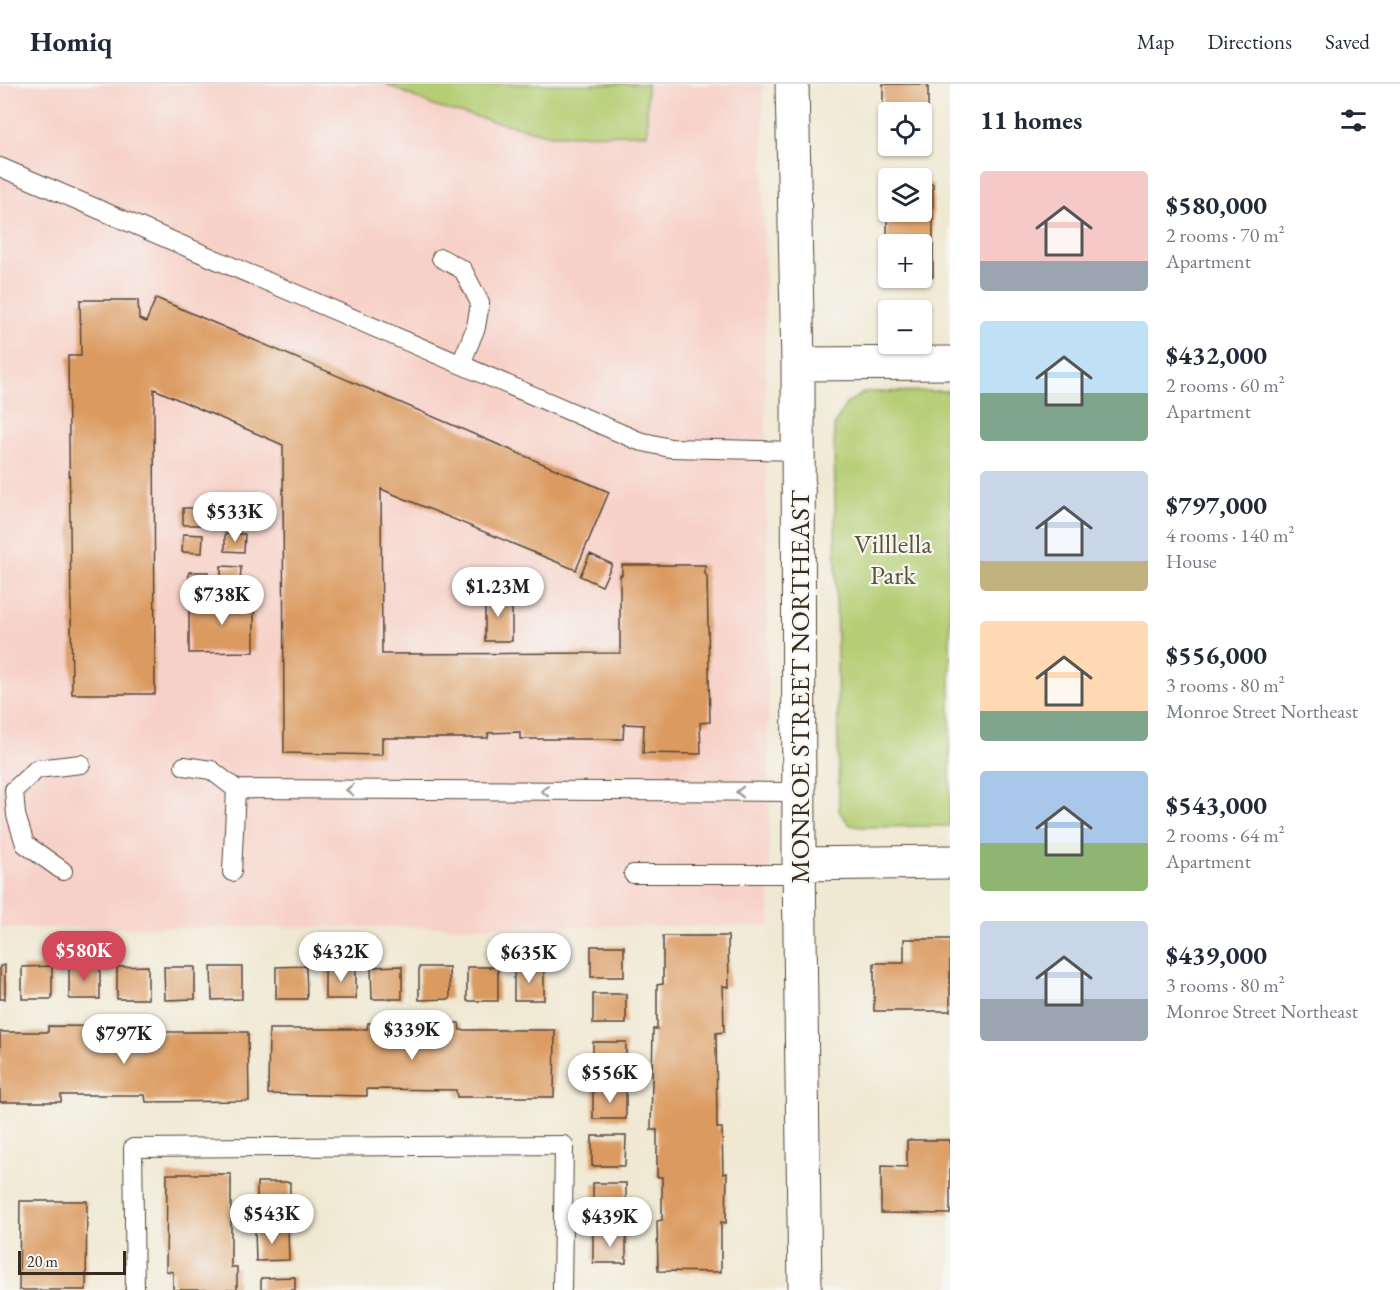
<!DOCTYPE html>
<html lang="en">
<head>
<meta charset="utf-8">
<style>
	body { margin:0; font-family:"EB Garamond",serif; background:#f6f6f7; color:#1f2937; height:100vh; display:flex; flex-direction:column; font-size:22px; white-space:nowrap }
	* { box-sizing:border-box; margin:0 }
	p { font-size:20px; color:#747a83 }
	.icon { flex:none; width:33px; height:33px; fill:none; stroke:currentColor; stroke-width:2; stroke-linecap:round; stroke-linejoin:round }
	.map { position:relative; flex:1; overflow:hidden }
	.details { display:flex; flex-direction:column; background:#fff; width:450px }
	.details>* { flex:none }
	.controls { position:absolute; left:878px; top:18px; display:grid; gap:12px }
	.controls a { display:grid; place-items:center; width:54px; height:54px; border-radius:6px; background:#fff; box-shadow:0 2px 4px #0004; font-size:30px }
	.scale { position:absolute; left:18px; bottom:15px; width:108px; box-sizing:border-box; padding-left:6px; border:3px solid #3b2a1e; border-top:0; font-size:16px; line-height:21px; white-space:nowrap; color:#3b2a1e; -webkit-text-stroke:4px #f6f6f2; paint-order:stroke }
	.price { position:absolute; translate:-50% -51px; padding:0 14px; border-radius:21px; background:#fff; color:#222; font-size:20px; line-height:39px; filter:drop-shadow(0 2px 3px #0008) }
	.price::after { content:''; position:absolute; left:50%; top:36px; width:18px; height:14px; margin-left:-9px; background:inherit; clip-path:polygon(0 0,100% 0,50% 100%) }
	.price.active { background:#d1495b; color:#fff }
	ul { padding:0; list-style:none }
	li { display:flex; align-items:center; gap:18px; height:150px; padding:0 30px }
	li span { display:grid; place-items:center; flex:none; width:168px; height:120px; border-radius:6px; color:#555 }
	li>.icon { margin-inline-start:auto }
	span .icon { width:72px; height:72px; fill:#fffc; stroke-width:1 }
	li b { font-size:26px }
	h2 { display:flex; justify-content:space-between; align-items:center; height:72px; padding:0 30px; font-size:26px }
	header { display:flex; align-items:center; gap:36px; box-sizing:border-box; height:84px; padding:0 30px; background:#fff; border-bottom:2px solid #e0e1e3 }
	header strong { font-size:28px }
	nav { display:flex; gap:33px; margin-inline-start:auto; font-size:21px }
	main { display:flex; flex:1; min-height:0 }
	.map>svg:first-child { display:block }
	.built { fill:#f7d1c8 }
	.green { fill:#b5ce74; stroke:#787c49; stroke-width:1.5 }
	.building { fill:#db9a5e }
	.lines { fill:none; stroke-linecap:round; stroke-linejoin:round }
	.service-casing { stroke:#564639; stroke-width:20 }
	.minor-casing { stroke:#564639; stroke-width:35 }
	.service { stroke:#fff; stroke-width:18 }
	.minor { stroke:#fff; stroke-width:33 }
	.oneway { stroke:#a79f9a }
	.labels { text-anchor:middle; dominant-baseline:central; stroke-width:4.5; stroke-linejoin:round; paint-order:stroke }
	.park-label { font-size:27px; fill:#5a5334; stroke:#f6f6f2 }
	.street-label { font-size:27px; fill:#3b2a1e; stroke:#f6f6f2 }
</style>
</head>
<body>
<header>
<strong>Homiq</strong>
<nav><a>Map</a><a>Directions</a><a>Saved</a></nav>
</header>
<main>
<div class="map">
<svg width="950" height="1206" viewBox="0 0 950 1206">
	<rect width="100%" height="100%" fill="#f6f6f2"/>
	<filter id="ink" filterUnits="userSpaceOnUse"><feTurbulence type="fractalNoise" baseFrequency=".0167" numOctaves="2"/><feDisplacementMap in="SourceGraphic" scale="12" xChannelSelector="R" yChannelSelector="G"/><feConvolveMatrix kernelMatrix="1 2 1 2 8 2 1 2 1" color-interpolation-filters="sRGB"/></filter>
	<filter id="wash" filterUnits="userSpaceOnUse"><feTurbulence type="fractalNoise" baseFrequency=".008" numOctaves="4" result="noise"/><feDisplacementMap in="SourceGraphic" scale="24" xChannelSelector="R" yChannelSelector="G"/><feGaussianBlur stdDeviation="1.35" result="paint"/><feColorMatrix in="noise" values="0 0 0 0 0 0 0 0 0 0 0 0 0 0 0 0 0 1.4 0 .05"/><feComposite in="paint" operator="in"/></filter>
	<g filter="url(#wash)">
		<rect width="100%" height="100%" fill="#f0e8d2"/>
		<path class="built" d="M0,0H763L770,842L0,844Z"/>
		<path class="green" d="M386,0H647V50L551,51L436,23Z
			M950,307V742L860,743L850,741L839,727L834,342L846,320L865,308Z"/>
		<g id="blocks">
			<path class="building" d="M883,0H928V26H883Z
				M921,100H933V193H921V160H887V128H921Z
				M156,214L609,408L576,486L381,405L382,570L620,569V491H622V481H705V490L707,492L710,638L700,639L701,670L643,669L644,641L624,640L623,655H520V648L488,649V654H382V671L284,669L283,361L154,305L155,610H72L68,272H81L80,216H138L139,235L146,238Z
				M183,424H203V441H183Z
				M214,424H234V441H214Z
				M183,450L203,451L202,469L182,468Z
				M225,450H245L244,468L225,467Z
				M590,470L612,480L602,502L580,492Z
				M221,482L241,483L240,500L221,499Z
				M189,488H208V506L188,505Z
				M485,511H512V557H485Z
				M254,516V568L189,569V517Z
				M663,852H728L729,903L723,902L724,948L716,949L717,1044H722L723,1090L727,1089L726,1139L721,1138V1188L658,1187L657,1137L662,1136V1093H657V1046H651L653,945H657V901L663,900Z
				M904,855H950V927H874V879H904Z
				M591,862H624V893H591Z
				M5,881V915H0V882Z
				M52,882V915H22V883Z
				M69,882H100V915H69Z
				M148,882V915H117V883Z
				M306,882L307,915H276V883Z
				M356,882V915H325V883Z
				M402,882V915H372L371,883Z
				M164,883H195V915L165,916Z
				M211,883H242V915L212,916Z
				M419,883H449L450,915L419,916Z
				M467,883H498V917H467Z
				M514,883H544V916H514Z
				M593,910H626V940H593Z
				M368,939H459L460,946H555L554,1013H457L456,1006L367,1005V1012L268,1010L269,945H367Z
				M48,942L149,943V948H248L249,1017L146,1018L145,1011H61V1018H0V948H48Z
				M593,958H626V988H593Z
				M593,1005H626V1035H593Z
				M592,1052H626L625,1082H592Z
				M907,1056H950V1130L881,1129V1082L907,1083Z
				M167,1090H231V1183H237V1206H173V1188L166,1187Z
				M257,1098H290V1129H257Z
				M593,1099H626V1130H593Z
				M20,1117H87L86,1206H19Z
				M255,1146H288L289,1176L256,1177Z
				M593,1148H626V1179H593Z
				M295,1193V1206H261V1194Z"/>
		</g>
	</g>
	<g filter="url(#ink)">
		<use href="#blocks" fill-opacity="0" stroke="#564639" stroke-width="1.5"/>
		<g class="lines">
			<g class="service-casing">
				<path id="service" d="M0,83L639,357L670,364L798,367
					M441,174L463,186L480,219L476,243L461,280
					M184,682L211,686L236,705L232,788
					M236,705L799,708
					M63,787L25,760L16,731L14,706L37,685L81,680
					M633,790H800
					M135,1206L133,1064L564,1061L562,1206"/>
			</g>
			<g class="minor-casing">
				<path id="minor" d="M792,0L798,280L799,780L805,1206
					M798,280L950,279
					M799,780L950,778"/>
			</g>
			<use href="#service" class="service"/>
			<use href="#minor" class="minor"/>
		</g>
		<defs><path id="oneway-chevron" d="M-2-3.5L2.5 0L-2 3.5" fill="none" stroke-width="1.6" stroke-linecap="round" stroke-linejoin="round" transform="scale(1.5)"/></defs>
		<g class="oneway">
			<use href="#oneway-chevron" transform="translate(350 706) rotate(-180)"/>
			<use href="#oneway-chevron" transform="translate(545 707) rotate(-180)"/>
			<use href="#oneway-chevron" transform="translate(740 708) rotate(-180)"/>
		</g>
	</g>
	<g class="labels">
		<g class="park-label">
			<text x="893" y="459">Villlella<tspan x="893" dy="31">Park</tspan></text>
		</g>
		<g class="street-label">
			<text transform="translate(799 603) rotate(-90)">MONROE STREET NORTHEAST</text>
		</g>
	</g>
</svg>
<div class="controls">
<a><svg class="icon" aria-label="locate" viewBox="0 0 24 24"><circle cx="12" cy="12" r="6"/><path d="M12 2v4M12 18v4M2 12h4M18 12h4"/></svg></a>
<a><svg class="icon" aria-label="layers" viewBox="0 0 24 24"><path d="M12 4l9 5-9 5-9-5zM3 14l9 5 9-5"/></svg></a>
<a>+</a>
<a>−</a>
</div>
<div class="scale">20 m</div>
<b class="price" style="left:235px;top:459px">$533K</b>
<b class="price" style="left:498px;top:534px">$1.23M</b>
<b class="price" style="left:222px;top:542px">$738K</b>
<b class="price active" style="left:84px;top:898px">$580K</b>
<b class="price" style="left:341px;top:899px">$432K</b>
<b class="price" style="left:529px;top:900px">$635K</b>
<b class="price" style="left:412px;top:977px">$339K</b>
<b class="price" style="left:124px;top:981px">$797K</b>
<b class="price" style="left:610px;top:1020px">$556K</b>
<b class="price" style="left:272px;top:1161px">$543K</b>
<b class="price" style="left:610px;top:1164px">$439K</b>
</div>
<section class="details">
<h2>11 homes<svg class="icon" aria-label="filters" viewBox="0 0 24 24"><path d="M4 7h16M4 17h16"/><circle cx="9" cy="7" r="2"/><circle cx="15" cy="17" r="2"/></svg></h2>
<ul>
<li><span style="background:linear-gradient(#f6c9c9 75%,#9aa5b1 0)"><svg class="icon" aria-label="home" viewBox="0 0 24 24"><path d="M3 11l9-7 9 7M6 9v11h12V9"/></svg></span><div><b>$580,000</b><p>2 rooms · 70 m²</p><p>Apartment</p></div></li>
<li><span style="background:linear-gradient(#bfe0f5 60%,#7fa58c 0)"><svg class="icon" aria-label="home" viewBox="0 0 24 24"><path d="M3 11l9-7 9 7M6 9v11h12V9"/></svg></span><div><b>$432,000</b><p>2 rooms · 60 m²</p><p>Apartment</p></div></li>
<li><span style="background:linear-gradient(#c9d6e8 75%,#c2b280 0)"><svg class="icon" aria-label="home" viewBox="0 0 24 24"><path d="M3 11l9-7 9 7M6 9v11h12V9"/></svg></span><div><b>$797,000</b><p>4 rooms · 140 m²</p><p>House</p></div></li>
<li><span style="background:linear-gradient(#ffd9b3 75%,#7fa58c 0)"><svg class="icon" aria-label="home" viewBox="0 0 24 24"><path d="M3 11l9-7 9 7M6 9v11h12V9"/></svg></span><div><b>$556,000</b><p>3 rooms · 80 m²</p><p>Monroe Street Northeast</p></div></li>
<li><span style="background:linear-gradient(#a9c7e8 60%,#8fb573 0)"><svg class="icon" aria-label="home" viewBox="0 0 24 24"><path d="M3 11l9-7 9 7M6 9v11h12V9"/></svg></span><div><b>$543,000</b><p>2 rooms · 64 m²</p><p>Apartment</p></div></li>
<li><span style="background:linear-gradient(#c9d6e8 65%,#9aa5b1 0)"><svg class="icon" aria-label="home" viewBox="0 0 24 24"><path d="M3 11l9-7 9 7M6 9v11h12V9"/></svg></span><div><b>$439,000</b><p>3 rooms · 80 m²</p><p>Monroe Street Northeast</p></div></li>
</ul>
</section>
</main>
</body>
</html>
